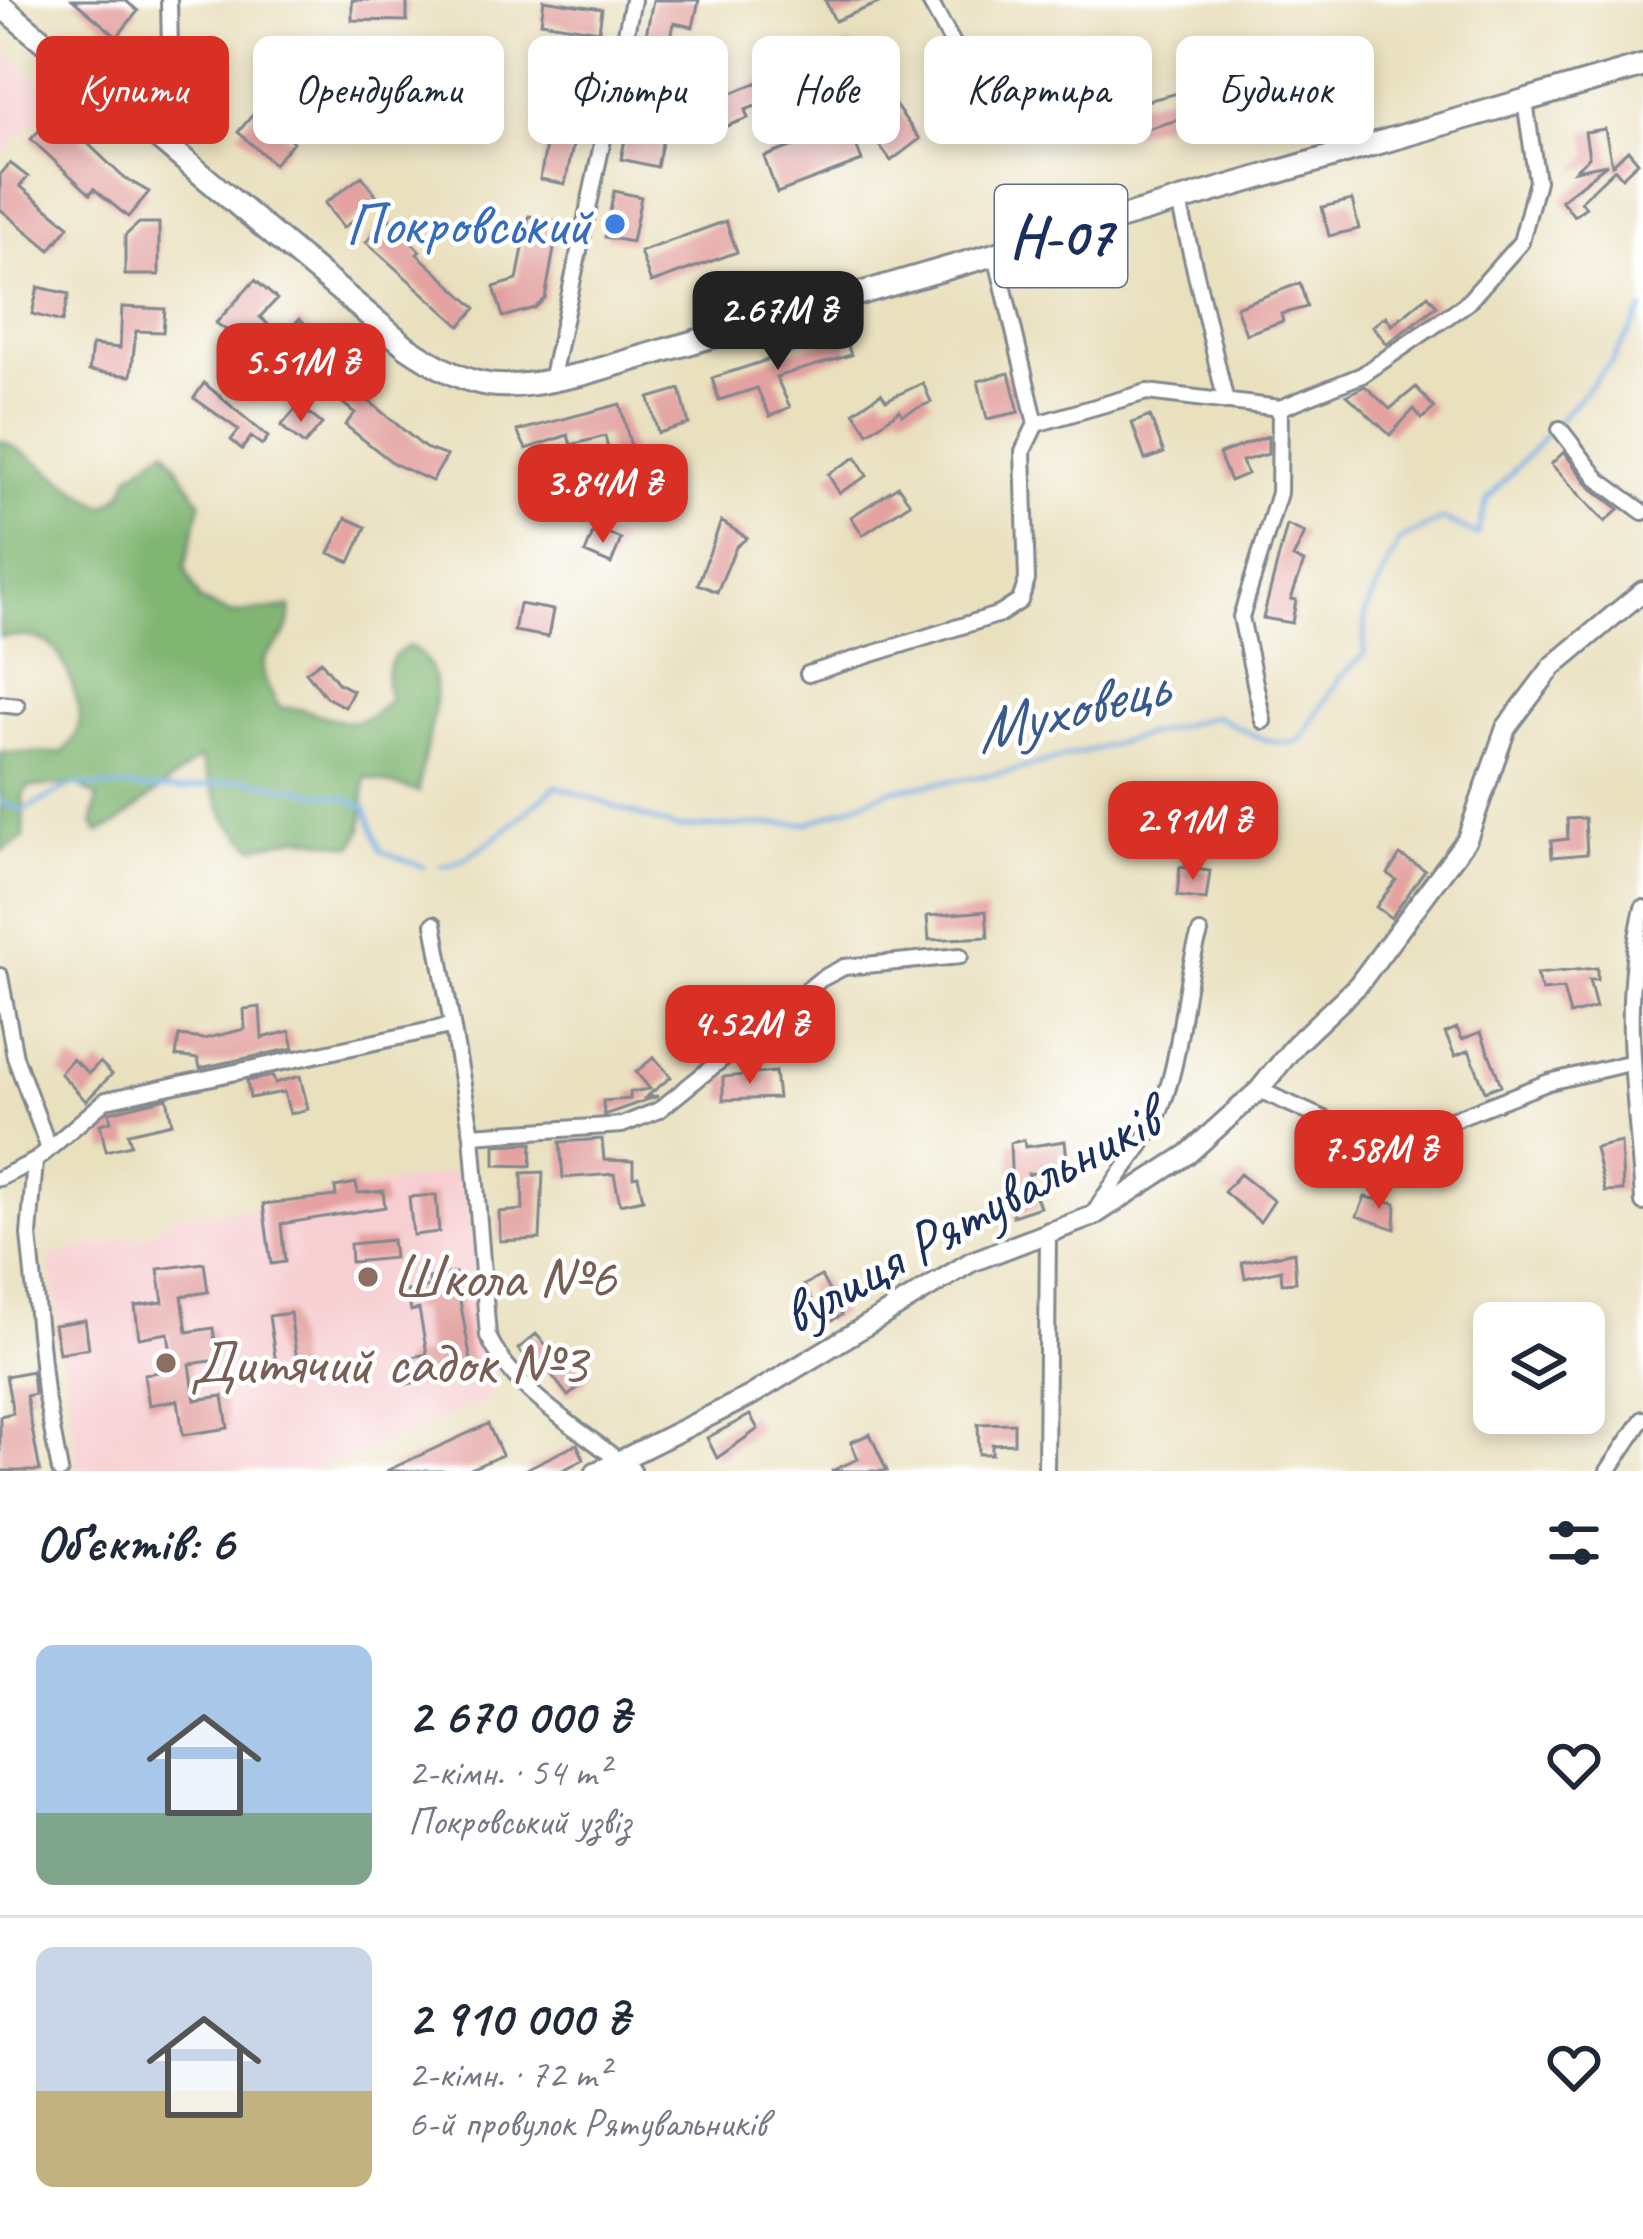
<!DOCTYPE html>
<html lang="uk">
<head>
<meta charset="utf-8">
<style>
	body { margin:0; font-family:Caveat,sans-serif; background:#f6f6f7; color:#1f2937; height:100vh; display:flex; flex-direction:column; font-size:45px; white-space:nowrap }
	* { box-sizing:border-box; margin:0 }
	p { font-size:39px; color:#747a83 }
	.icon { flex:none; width:66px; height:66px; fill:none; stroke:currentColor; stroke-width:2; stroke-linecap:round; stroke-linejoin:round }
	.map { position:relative; height:1471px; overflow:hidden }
	.details { display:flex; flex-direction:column; background:#fff; flex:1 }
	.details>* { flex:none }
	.top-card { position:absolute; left:36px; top:36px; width:1572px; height:108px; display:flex; gap:24px }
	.tools { position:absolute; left:1473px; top:1302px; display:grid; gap:24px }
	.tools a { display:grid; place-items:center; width:132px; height:132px; border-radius:18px; background:#fff; box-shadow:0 6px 18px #0003; font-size:60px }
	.price { position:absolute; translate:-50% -102px; padding:0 27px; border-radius:24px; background:#d93025; color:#fff; font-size:39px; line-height:78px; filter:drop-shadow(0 3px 6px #0008) }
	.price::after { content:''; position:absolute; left:50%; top:72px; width:36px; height:27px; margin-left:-18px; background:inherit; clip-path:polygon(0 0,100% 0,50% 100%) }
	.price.selected { background:#222; color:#fff }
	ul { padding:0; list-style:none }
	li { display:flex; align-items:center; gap:36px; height:300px; padding:0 36px }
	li+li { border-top:3px solid #e0e1e3 }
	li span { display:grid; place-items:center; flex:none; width:336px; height:240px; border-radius:18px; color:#555 }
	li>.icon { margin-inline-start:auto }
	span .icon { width:144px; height:144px; fill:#fffc; stroke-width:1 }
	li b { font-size:51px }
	h2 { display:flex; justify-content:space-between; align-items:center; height:144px; padding:0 36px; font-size:51px }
	.pill { padding:0 42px; border-radius:18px; background:#fff; box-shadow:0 6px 18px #0003; font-size:42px; line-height:108px }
	.pill.selected { background:#d93025; color:#fff }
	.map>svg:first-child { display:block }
	.built { fill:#f7cfd2 }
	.forest { fill:#80b672; stroke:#4e7268; stroke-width:3 }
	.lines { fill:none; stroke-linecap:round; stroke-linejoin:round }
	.stream { stroke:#71aae1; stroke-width:4.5 }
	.building { fill:#e3a2a0 }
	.minor-casing { stroke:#82888e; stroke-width:20 }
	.tertiary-casing { stroke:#82888e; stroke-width:22 }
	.secondary-casing { stroke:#82888e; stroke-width:24 }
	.primary-casing { stroke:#82888e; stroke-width:27 }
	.minor { stroke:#fff; stroke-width:14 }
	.tertiary { stroke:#fff; stroke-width:16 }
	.secondary { stroke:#fff; stroke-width:18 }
	.primary { stroke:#fff; stroke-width:21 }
	.shop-dot { fill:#3f7fe0; stroke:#fff; stroke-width:4.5 }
	.education-dot { fill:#8d6e63; stroke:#fff; stroke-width:4.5 }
	.labels { text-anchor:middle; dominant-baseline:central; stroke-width:9; stroke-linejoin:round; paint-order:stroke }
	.shield { fill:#fff; stroke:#5f6d8e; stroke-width:3 }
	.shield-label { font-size:57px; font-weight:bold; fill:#1b2f5e }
	.shop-label { font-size:60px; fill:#366cbe; stroke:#fff; text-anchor:end }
	.street-label { font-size:60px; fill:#1b2f5e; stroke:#fff }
	.education-label { font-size:60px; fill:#785e54; stroke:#fff; text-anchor:start }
	.water-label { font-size:63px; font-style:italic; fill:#395a8c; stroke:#fff }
</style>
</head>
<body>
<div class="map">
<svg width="1643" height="1471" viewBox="0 0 1643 1471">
	<rect width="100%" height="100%" fill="#fff"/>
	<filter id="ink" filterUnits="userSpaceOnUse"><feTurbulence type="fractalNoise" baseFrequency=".00833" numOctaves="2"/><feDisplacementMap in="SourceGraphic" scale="24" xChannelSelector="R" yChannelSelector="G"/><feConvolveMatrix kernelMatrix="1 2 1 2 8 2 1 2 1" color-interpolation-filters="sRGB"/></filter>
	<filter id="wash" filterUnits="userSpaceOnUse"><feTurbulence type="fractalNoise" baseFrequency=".004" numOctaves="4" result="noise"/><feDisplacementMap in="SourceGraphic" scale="48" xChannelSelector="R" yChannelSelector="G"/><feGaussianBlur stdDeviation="2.7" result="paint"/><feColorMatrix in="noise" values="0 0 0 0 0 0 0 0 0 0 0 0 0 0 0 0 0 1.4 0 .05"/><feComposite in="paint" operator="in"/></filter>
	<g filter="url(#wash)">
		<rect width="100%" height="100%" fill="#e9e0be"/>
		<path class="built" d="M0,49L55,97L0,157Z
			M465,1170L492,1400L310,1471H78L49,1255L149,1235L177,1214L254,1208Z"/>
		<path class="forest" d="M0,440C39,458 67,487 105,507L123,493L130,475L166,448L201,503L185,567L200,601L232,614L290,607C293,664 235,637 280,708C327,705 348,746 390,699C381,676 387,657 409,646C462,672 418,751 419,792L365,777L362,829L353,846L300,837L254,847L227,821L199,758L117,824L98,832L93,824L97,798L78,784L29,787L23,794L24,838L0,852V753H61C86,733 81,711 72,684C59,643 44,632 0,637Z"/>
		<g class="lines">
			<path class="stream" d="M0,802L22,811L73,785L184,790L242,779L348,799L366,808L381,851L424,867
				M441,866C472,865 531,807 556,786L676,828L809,823L891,790L1009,772L1216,716C1240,728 1274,751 1301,740L1337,681L1364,654L1365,613L1400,540L1443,519L1477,535L1487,500L1611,362L1643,310"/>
		</g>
		<g id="blocks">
			<path class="building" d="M73,0H125L138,11L117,37Z
				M352,0H407V21L352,20Z
				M544,0L602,9L599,31L541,22Z
				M653,0H699L693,27L674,23L662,83L674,85L657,167L621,159Z
				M825,0H886L835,21Z
				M849,44L868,71L848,85L829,58Z
				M1322,45L1331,67L1290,83L1281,61Z
				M539,48L591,59L565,184L540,179L559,73L535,68Z
				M472,54L489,105L467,112L450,61Z
				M345,66L370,105L348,119L323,80Z
				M766,79L774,99L745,110L748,118L708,133L705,126L695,130L687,111Z
				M883,89L920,139L891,161L861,120L870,117L866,102Z
				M1186,91L1192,116L1122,136L1118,120L1133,116L1130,105Z
				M257,110L293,142L274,164L238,132Z
				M56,113L123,177L149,192L128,217L94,189L90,194L31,139Z
				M849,125L862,161L777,193L764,157Z
				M1605,129L1612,165L1628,150L1638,162L1622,177L1615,169L1581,201L1586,207L1574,216L1561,200L1607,164L1575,170L1589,157L1585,132Z
				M10,163L28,177L20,186L69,226L50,250L0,209V175Z
				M362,176L380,201L343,228L325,203Z
				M614,191L641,197L632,242L605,237Z
				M1352,200L1359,229L1329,236L1322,207Z
				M529,216L559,222L545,298L535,308L503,317L494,287L517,280Z
				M389,219L420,251L417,254L476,308L460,326L366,242Z
				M726,221L737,252L651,283L640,252Z
				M139,223H159V275H125V236Z
				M255,280L277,299L260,317L283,338L299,319L319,337L315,340L367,381L358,392L425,448L447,456L432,481L393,463L345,425L355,413L294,364L272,389L247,367L260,353L216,323Z
				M1300,283L1307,307L1281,314L1283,321L1246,334L1236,307Z
				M38,287L69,294L62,322L32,314Z
				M1428,295L1437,306L1387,344L1373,326L1386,316L1392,325Z
				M122,307L165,309L163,332L136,331L131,376L89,371L92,345L120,348Z
				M844,335L851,355L776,377L790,407L770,416L757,388L719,400L712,378Z
				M1009,373L1019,412L987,419L978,381Z
				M204,383L268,437L262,445L251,437L242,449L231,440L239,430L194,398Z
				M923,383L931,402L902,415L900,410L868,433L854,412L881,393L886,400Z
				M1365,386L1390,409L1416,387L1434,408L1422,419L1414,409L1390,435L1347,395Z
				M680,389L689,424L658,433L649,398Z
				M620,404L632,451L610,457L605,436L571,445L568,435L526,449L517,431Z
				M299,405L322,424L304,445L281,426Z
				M1150,416L1164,453L1145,460L1132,423Z
				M1268,436V454L1242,461L1247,474L1230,481L1219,454Z
				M1564,452L1590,487L1619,509L1605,522L1551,464Z
				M856,457L867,476L839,493L828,474Z
				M575,475L647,509L641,522L566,491Z
				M898,486L910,503L863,535L851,517Z
				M346,518L366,527L350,562L329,553Z
				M721,521L747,538L736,547L717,592L698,584Z
				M1287,525L1305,533L1293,558L1304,562L1291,599L1296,600L1292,623L1263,618Z
				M595,528L621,539L611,564L585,553Z
				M519,604L553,610L548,637L514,631Z
				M321,661L338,683L353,691L345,707L326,697L306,672Z
				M1585,818L1587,854L1552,857L1551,841L1568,839L1567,819Z
				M1400,855L1425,870L1391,918L1376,907L1396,880L1388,874Z
				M1180,867L1210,871L1206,900L1177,896Z
				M986,911L988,937L929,940L927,916Z
				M1597,968V980H1589L1596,1008L1570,1015L1563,989L1542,991L1536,974Z
				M260,1007L262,1038L290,1031L294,1048L200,1068L198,1059L176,1056L179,1036L204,1039L245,1029L244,1009Z
				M1457,1028L1462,1039L1481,1032L1501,1085L1485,1091L1469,1050L1455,1056L1445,1033Z
				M654,1057L671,1077L646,1097L658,1096L604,1115L603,1101L630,1099V1092L650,1089L636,1072Z
				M72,1059L89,1073L100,1062L112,1074L86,1101L60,1073Z
				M775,1072L778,1098L723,1100V1077Z
				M273,1076L275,1083L300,1076L308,1109L290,1114L284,1092L250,1098L247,1081Z
				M167,1098L172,1123L128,1133L131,1145L106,1151L100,1124L111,1121L109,1112Z
				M602,1139L604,1160L633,1161V1177L638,1176L643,1199L620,1204L614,1174L563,1178L560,1142Z
				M1024,1140L1025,1147L1065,1141L1068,1168L1028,1174L1040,1207L1013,1216L1010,1143Z
				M1621,1142L1623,1191L1605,1192L1595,1148Z
				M532,1143L531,1166L495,1165V1145Z
				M543,1172L540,1239L500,1241L499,1212L523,1210L522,1173Z
				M1240,1174L1274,1201L1260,1222L1224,1192Z
				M356,1183L358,1193L383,1191L385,1207L281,1224L285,1262L271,1264L263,1204L336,1196L335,1187Z
				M436,1195L439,1232L413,1235L409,1197Z
				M1365,1197L1396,1203L1395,1229L1357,1216Z
				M392,1240L394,1258L351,1262L350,1244Z
				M1294,1252L1296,1282L1282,1283L1281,1270L1245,1278L1242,1262Z
				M204,1263L208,1292L182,1296L187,1332L213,1328L218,1360L190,1364L195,1400L223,1396L228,1428L183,1435L178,1400L149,1405L144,1374L173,1370L168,1333L139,1338L135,1306L163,1302L158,1269Z
				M455,1273L473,1372L407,1384L402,1359L427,1354L419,1309L411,1311L407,1291L430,1287L429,1278Z
				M821,1276L842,1315L825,1324L804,1285Z
				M290,1313L299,1374L278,1377L269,1316Z
				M85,1320L89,1348L59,1353L54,1325Z
				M536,1334L566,1369L574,1363L588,1380L568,1396L541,1361L534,1367L518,1349Z
				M32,1371L34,1394L26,1396L40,1471H0V1416L13,1413L6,1376Z
				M750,1415L758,1429L717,1458L707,1438Z
				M1014,1423V1443L992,1444V1454H979L978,1424Z
				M488,1424L502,1455L466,1471H386Z
				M870,1434L887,1471H831L858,1459L851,1442Z
				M577,1444L584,1459L561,1471H522Z"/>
		</g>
	</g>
	<g filter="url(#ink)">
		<use href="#blocks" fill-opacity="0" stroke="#82888e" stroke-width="3"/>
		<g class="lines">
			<g class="minor-casing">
				<path id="minor" d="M169,0L172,152
					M929,0L979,91L1014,110
					M1179,202L1226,402
					M551,381L633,0
					M1036,424L1147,392L1280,408L1362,375L1467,303L1521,242L1537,181L1525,102
					M1560,429L1599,480L1643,512
					M808,674L1000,614L1020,601L1027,580L1023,451L1036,424L996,255
					M0,704L17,706
					M1263,721L1241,617L1279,493L1280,408
					M1643,908C1618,1013 1638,1099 1643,1203
					M434,924L472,1135L488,1336C514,1391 572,1423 619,1461
					M0,976L15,1057L49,1149
					M1259,1090L1353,1132L1405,1138L1549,1082L1629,1063
					M472,1135L622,1125L659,1110L821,979L844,967L960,956
					M0,1178L35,1161
					M1095,1212C1113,1180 1142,1150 1157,1117C1184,1058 1180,993 1200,933
					M60,1471L45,1392L29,1235L35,1161L106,1100L450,1026
					M1046,1471L1048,1230
					M1608,1471L1643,1419"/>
			</g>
			<g class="tertiary-casing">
				<path id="tertiary" d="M595,1471L619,1461"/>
			</g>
			<g class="secondary-casing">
				<path id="secondary" d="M631,1471L619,1461L750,1396L971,1262L1093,1216L1188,1154L1259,1090L1296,1044L1358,985L1467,839L1506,728L1553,666L1643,591"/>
			</g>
			<g class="primary-casing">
				<path id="primary" d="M0,5L407,347C478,394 500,392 583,374L1643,66"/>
			</g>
			<use href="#minor" class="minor"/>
			<use href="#tertiary" class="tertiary"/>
			<use href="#secondary" class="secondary"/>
			<use href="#primary" class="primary"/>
		</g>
	</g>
	<circle class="shop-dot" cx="615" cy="224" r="12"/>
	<g class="education-dot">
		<circle cx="368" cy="1277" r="12"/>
		<circle cx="166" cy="1363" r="12"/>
	</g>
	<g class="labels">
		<rect class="shield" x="995" y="185" width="132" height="102" rx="9"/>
		<g class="shield-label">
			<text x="1061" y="236">Н-07</text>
		</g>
		<g class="shop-label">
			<text x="591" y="224">Покровський</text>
		</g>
		<g class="street-label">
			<text transform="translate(970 1216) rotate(-29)">вулиця Рятувальників</text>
		</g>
		<g class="education-label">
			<text x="392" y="1277">Школа №6</text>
			<text x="190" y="1363">Дитячий садок №3</text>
		</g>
		<g class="water-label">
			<text transform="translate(1070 709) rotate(-14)">Муховець</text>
		</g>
	</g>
</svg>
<div class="tools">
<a><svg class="icon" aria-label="layers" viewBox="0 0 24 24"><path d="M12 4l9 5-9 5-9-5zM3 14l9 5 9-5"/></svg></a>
</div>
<b class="price selected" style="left:778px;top:373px">2.67M ₴</b>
<b class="price" style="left:301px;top:425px">5.51M ₴</b>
<b class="price" style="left:603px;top:546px">3.84M ₴</b>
<b class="price" style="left:1193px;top:883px">2.91M ₴</b>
<b class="price" style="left:750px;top:1087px">4.52M ₴</b>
<b class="price" style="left:1379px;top:1212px">7.58M ₴</b>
<div class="top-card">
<a class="pill selected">Купити</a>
<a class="pill">Орендувати</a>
<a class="pill">Фільтри</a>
<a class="pill">Нове</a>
<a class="pill">Квартира</a>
<a class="pill">Будинок</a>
</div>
</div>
<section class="details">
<h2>Об’єктів: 6<svg class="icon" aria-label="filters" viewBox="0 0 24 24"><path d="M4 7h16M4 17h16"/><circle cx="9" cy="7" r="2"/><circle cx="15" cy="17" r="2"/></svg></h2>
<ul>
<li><span style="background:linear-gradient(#a9c7e8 70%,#7fa58c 0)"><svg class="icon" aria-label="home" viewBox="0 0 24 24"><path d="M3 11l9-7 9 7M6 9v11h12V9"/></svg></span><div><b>2 670 000 ₴</b><p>2-кімн. · 54 m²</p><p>Покровський узвіз</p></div><svg class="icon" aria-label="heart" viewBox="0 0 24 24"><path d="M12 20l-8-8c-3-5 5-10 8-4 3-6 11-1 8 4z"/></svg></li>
<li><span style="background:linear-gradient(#c9d6e8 60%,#c2b280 0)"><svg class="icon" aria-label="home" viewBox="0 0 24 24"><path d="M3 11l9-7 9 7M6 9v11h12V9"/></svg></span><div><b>2 910 000 ₴</b><p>2-кімн. · 72 m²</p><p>6-й провулок Рятувальників</p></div><svg class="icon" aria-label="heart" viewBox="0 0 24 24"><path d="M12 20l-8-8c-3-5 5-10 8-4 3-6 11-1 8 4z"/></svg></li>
</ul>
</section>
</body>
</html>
